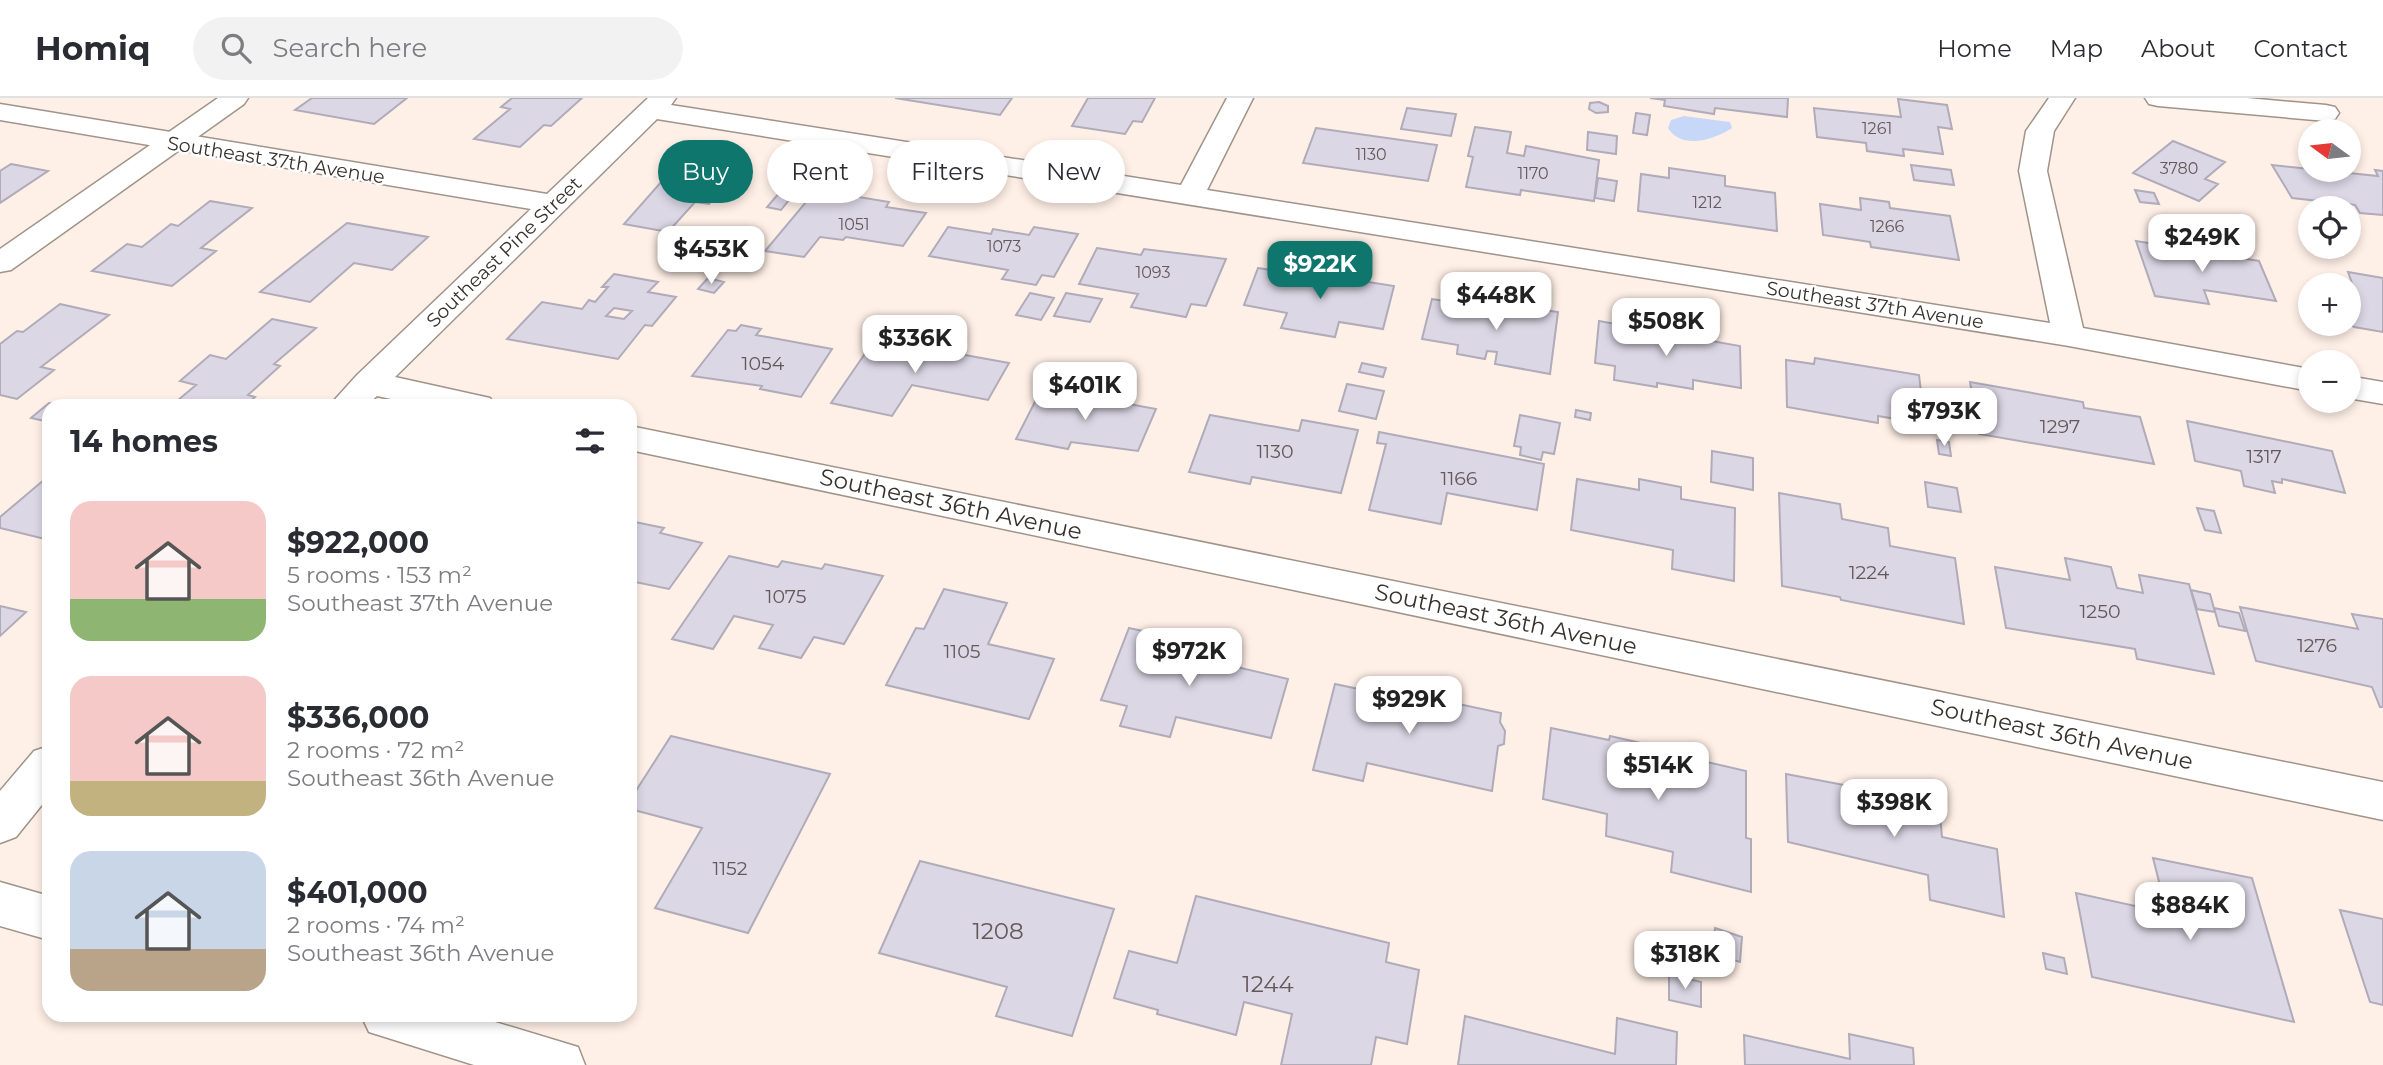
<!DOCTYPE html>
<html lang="en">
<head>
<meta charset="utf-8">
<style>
	body { margin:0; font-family:Montserrat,sans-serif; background:#f2f2f3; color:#2b2b33; height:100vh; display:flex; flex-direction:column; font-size:26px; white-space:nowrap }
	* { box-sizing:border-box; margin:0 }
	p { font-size:23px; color:#7c7c81 }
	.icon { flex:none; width:38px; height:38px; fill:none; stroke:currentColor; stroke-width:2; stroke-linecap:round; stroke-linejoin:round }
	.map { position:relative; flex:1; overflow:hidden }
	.panel { position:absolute; left:42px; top:301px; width:595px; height:623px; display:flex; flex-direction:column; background:#fff; border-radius:21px; box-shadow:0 4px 10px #0003 }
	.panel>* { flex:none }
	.guide { position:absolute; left:658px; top:42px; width:665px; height:63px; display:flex; gap:14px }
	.needle { width:46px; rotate:285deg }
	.tools { position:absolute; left:2298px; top:21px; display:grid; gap:14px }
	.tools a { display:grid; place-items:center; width:63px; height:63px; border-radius:50%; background:#fff; box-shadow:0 4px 10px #0003; font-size:35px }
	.price { position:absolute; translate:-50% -60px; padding:0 16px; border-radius:14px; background:#fff; color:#222; font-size:23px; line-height:46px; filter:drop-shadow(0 2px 4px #0008) }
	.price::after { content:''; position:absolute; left:50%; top:42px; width:21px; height:16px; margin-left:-10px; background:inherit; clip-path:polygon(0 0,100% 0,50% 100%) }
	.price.current { background:#0f766e; color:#fff }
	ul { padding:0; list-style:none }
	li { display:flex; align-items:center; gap:21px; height:175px; padding:0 28px }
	li span { display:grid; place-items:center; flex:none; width:196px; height:140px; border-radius:21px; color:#555 }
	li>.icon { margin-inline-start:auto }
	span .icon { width:84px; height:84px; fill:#fffc; stroke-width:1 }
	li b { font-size:30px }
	h2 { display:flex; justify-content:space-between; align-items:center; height:84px; padding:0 28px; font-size:30px }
	.pill { padding:0 24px; border-radius:32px; background:#fff; box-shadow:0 4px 10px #0003; font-size:24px; line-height:63px }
	.pill.current { background:#0f766e; color:#fff }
	header { display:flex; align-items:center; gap:42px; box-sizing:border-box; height:98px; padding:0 35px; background:#fff; border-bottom:2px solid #e1e1e2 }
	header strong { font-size:33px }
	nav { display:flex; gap:38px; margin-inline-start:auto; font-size:24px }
	.search { width:490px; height:63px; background:#f2f2f3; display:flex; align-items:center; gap:18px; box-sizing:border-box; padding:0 24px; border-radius:38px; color:#7c7c81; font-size:26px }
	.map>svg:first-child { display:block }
	.water { fill:#c7d7f7 }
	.building { fill:#dcd7e5; stroke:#b0abb9; stroke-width:2; fill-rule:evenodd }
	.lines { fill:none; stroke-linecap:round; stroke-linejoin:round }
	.street-casing { stroke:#a0938a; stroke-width:3 }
	.secondary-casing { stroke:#a0938a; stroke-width:3 }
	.street { fill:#fff; fill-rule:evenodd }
	.secondary { fill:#fff; fill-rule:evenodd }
	.labels { text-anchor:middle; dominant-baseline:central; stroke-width:5; stroke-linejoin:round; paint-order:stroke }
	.far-number-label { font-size:16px; fill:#605a5b }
	.far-street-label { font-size:19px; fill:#36312d; stroke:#fff }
	.number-label { font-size:19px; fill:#605a5b }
	.street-label { font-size:23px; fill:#36312d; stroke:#fff }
	.near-number-label { font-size:23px; fill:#605a5b }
</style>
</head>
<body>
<header>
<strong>Homiq</strong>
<div class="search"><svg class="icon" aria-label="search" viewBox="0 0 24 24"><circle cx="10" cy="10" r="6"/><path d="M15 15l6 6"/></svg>Search here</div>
<nav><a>Home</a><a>Map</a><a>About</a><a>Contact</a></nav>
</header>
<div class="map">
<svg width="2383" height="967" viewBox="0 0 2383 967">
	<rect width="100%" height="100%" fill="#fff0e7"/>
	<path class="water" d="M1684,18L1730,24L1732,30C1714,42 1681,52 1668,30L1671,22Z"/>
	<path class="building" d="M312,0H407L374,26L295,12Z
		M512,0H582L551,28L544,27L520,49L474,41L510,11L501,9Z
		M895,0H1012L1000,17Z
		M1088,0H1155L1142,24L1133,23L1125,36L1072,28Z
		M1650,0H1788L1787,19L1715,10L1714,16L1664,8L1665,2Z
		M1898,1L1947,7L1952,31L1938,29L1943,56L1903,51L1904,58L1867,53L1866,45L1817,39L1814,10L1901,19Z
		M1599,4L1608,8V14L1596,15L1589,11L1590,5Z
		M1407,10L1456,16L1451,38L1401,31Z
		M1636,15L1650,17L1647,37L1633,35Z
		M1475,29L1511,34L1507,55L1524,58L1526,48L1599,62L1594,103L1521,92L1520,97L1466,89L1473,59L1468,58Z
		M1316,30L1437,47L1428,83L1303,65Z
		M1588,34L1617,38L1616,56L1587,52Z
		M2173,43L2225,64L2205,81L2218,86L2199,103L2133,75Z
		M11,66L48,73L0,105V73Z
		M677,66L722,73L707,90L721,92L709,106L695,104L668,134L624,126Z
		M1911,67L1951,72L1954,87L1914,82Z
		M2272,67L2378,78L2375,72L2383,73V117L2360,115L2355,107L2292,100Z
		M1669,70L1725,78V88L1775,95L1777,133L1638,113L1641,76L1669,80Z
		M1598,80L1617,83L1614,103L1595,100Z
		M816,92L889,104L886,109L926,115L903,148L846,139L843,142L820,139L804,159L765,153Z
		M2135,92L2154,95L2159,106L2140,104Z
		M779,95L793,97L781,112L767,109Z
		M1860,100L1889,104L1890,110L1950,118L1959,162L1871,149L1870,144L1823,137L1820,106L1861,112Z
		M210,103L252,110L201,150L216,153L172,188L92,173L127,146L142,149L171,126L178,128Z
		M347,125L428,139L392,172L354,165L310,204L260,194Z
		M948,129L991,136L993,131L1029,137L1034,129L1078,136L1054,179L1042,177L1036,187L1002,181L1008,172L929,158Z
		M2136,143L2259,163L2276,203L2204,192L2209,206L2155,198Z
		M1097,150L1141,157L1144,151L1226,161L1206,208L1191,206L1186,219L1131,209L1138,196L1079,186Z
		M1258,170L1304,177L1305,174L1394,188L1383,231L1339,224L1335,239L1281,230L1287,215L1244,207Z
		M2348,174L2383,180V234L2354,229L2348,225V187H2335L2334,184L2353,188Z
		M614,176L658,184L648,194L676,199L652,228L645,227L618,261L507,241L542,204L582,211L589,202L595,204L608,189H602ZM614,210L632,213L624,221L606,218Z
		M708,180L724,184L714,195L698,191Z
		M1030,195L1054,200L1041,222L1016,217Z
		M1066,195L1102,201L1090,224L1054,218Z
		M1432,201L1475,208L1476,202L1558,214L1550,276L1495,266L1497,254L1487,253L1485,261L1457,256L1458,247L1422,241Z
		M60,206L109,217L41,269L54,272L17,301L0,297V246L17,233L23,234Z
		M272,221L316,230L274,266L280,268L248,297L255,299L245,308H171L196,287L180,283L210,257L226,261Z
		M1599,223L1740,248L1741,290L1693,282V291L1657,285V289L1614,282L1615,268L1595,265Z
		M741,227L761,231L756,237L832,251L801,299L760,291L762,288L692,278L728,232L736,233Z
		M918,240L949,245L943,253L1009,265L988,302L912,287L892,318L831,305L875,241L913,249Z
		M1815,260L1919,277L1925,326L1878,318V325L1787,309L1786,262L1814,266Z
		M1362,265L1386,270L1383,279L1359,274Z
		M1970,284L2083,304L2084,310L2140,319L2154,366L1979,336Z
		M1347,286L1384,293L1376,321L1339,313Z
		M1042,290L1156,311L1138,353L1071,344L1068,351L1016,341Z
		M49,305L66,308H49V324L31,320Z
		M1576,312L1591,315L1590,322L1575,319Z
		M1210,317L1299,333L1302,322L1358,332L1341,395L1252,379L1250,386L1189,374Z
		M1520,317L1560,325L1554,356L1543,354L1541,362L1520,357L1521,349L1514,348Z
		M2187,323L2332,353L2345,395L2282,381V385L2272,383L2275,395L2244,388L2241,373L2195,363Z
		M1379,334L1544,366L1537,412L1447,395L1441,426L1369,412L1386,346L1377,345Z
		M1937,342L1949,344L1951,358L1939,356Z
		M1712,353L1753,360V392L1711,384Z
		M45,381L49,382V442L0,430V419Z
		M1577,381L1639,392V381L1681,389V401L1735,410L1734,483L1672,471L1673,452L1571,432Z
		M1925,384L1957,390L1961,414L1928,409Z
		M1779,395L1840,406L1842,421L1888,430L1890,448L1955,460L1964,526L1841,502L1840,499L1782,488Z
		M2197,410L2214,413L2221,435L2205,432Z
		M630,423L664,430L660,435L702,445L669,491L630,483Z
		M729,458L778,469L782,463L822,471L825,466L883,478L844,546L814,539L801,560L759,550L773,527L734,518L713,551L672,541Z
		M2065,460L2111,469L2117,490L2143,495L2139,477L2189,486L2214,576L2137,561L2135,551L2006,530L1995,469L2070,482Z
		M944,491L1007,505L988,546L1054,561L1029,621L886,587L916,530L924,531Z
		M2191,492L2210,496L2215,514L2197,511Z
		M0,508L26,514L0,538Z
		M2240,509L2358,531L2352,516L2383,521V609H2380L2372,589L2256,563Z
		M2214,510L2239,515L2245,533L2219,528Z
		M1129,530L1189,543L1187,550L1226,559L1224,566L1288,581L1271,640L1176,619L1170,639L1120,628L1127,608L1101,602Z
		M1384,584L1450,598L1449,604L1501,615L1500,624L1505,633L1504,646L1498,648L1492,693L1367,665L1363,683L1313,672L1335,586L1382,596Z
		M1551,630L1609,642L1610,638L1694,657V661L1746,673V740L1751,741V794L1671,774L1673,754L1606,738L1607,716L1543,701Z
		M671,638L830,676L748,835L655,810L702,730L630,711V702Z
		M1786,676L1939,705L1942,739L1997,751L2004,819L1930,802L1928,777L1788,744Z
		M2153,760L2252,780L2294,924L2092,879L2076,795L2167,815Z
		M920,763L1114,811L1072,938L996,918L1007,889L879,855Z
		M1196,798L1389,845L1386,864L1419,872L1407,946L1376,939L1371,967H1281L1292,916L1244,904L1236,937L1157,916L1158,912L1114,900L1129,853L1177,865Z
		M2340,812L2383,821V907L2370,904Z
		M1715,830L1742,839L1740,864L1712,855Z
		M2043,855L2064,860L2067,876L2046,871Z
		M1669,876L1701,884V909L1669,902Z
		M1465,918L1615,956L1617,920L1677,934L1676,967H1458Z
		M1849,936L1913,950L1914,967H1745L1744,937L1850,961Z"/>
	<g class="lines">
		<g class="street-casing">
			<path id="street" d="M648,0H676L671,7L1181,87L1227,0H1253L1207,92L2050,225L2019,73L2026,33L2049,0H2075L2054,33L2047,73L2083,230L2310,271V293L2069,248L657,21L395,279L490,300L495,308H424L377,298L366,308H329L357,277L531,111L0,22V6L547,96Z
				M2145,0H2247L2326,7L2335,9L2339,15L2335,21L2326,23L2158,8L2149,6Z
				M2348,278L2383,284V306L2348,300Z
				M630,328L2383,684V722L630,352Z
				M49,648V698L16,739L0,745V693L34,653Z
				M0,784L49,798V842L0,828Z
				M361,917H472L578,949L585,967H474L369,934Z"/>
		</g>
		<g class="secondary-casing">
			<path id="secondary" d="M218,0H248L244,6L11,172L0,174V151Z"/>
		</g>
		<use href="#street" class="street"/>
		<use href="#secondary" class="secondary"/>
	</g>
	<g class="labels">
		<g class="far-number-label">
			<text x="1877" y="30">1261</text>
			<text x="1371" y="56">1130</text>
			<text x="2179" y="70">3780</text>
			<text x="1533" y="75">1170</text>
			<text x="1707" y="104">1212</text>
			<text x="854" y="126">1051</text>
			<text x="1887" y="128">1266</text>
			<text x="1004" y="148">1073</text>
			<text x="1153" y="174">1093</text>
		</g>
		<g class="far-street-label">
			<text transform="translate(276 62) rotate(9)">Southeast 37th Avenue</text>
			<text transform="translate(504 154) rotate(-44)">Southeast Pine Street</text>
			<text transform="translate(1875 207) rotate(9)">Southeast 37th Avenue</text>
		</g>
		<g class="number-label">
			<text x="763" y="265">1054</text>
			<text x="2060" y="328">1297</text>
			<text x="1275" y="353">1130</text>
			<text x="2264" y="358">1317</text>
			<text x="1459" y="380">1166</text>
			<text x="1869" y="474">1224</text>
			<text x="786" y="498">1075</text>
			<text x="2100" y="513">1250</text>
			<text x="2317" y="547">1276</text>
			<text x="962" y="553">1105</text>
			<text x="730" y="770">1152</text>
		</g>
		<g class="street-label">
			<text transform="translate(951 406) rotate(12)">Southeast 36th Avenue</text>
			<text transform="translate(1506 521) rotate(12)">Southeast 36th Avenue</text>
			<text transform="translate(2062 636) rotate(12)">Southeast 36th Avenue</text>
		</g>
		<g class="near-number-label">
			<text x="998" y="833">1208</text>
			<text x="1268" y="886">1244</text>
		</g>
	</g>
</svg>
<div class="tools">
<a><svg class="needle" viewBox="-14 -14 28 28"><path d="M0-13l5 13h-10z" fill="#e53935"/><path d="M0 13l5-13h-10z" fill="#7c7c81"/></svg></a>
<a><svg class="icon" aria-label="locate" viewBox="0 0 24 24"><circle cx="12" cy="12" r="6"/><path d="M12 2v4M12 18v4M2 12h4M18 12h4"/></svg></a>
<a>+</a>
<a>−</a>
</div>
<b class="price" style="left:2202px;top:176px">$249K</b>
<b class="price" style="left:711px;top:188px">$453K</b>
<b class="price current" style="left:1320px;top:203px">$922K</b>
<b class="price" style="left:1496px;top:234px">$448K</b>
<b class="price" style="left:1666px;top:260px">$508K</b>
<b class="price" style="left:915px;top:277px">$336K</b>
<b class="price" style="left:1085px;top:324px">$401K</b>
<b class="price" style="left:1944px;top:350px">$793K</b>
<b class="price" style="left:1189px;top:590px">$972K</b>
<b class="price" style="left:1409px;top:638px">$929K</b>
<b class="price" style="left:1658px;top:704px">$514K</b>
<b class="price" style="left:1894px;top:741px">$398K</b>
<b class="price" style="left:2190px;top:844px">$884K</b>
<b class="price" style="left:1685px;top:893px">$318K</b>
<div class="guide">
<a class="pill current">Buy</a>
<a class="pill">Rent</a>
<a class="pill">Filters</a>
<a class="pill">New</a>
</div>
<section class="panel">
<h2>14 homes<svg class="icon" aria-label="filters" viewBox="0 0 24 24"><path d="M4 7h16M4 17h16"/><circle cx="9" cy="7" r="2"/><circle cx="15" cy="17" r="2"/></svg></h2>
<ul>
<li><span style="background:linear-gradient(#f6c9c9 70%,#8fb573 0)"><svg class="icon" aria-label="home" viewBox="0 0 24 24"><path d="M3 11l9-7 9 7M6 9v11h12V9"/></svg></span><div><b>$922,000</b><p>5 rooms · 153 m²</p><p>Southeast 37th Avenue</p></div></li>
<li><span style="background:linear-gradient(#f6c9c9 75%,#c2b280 0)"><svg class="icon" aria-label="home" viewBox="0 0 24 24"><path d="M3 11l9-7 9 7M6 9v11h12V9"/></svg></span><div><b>$336,000</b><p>2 rooms · 72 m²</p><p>Southeast 36th Avenue</p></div></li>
<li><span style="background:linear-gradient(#c9d6e8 70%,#b9a48a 0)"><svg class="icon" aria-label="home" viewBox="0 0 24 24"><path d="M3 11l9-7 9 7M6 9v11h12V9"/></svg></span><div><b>$401,000</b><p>2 rooms · 74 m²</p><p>Southeast 36th Avenue</p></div></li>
</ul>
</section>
</div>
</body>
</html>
